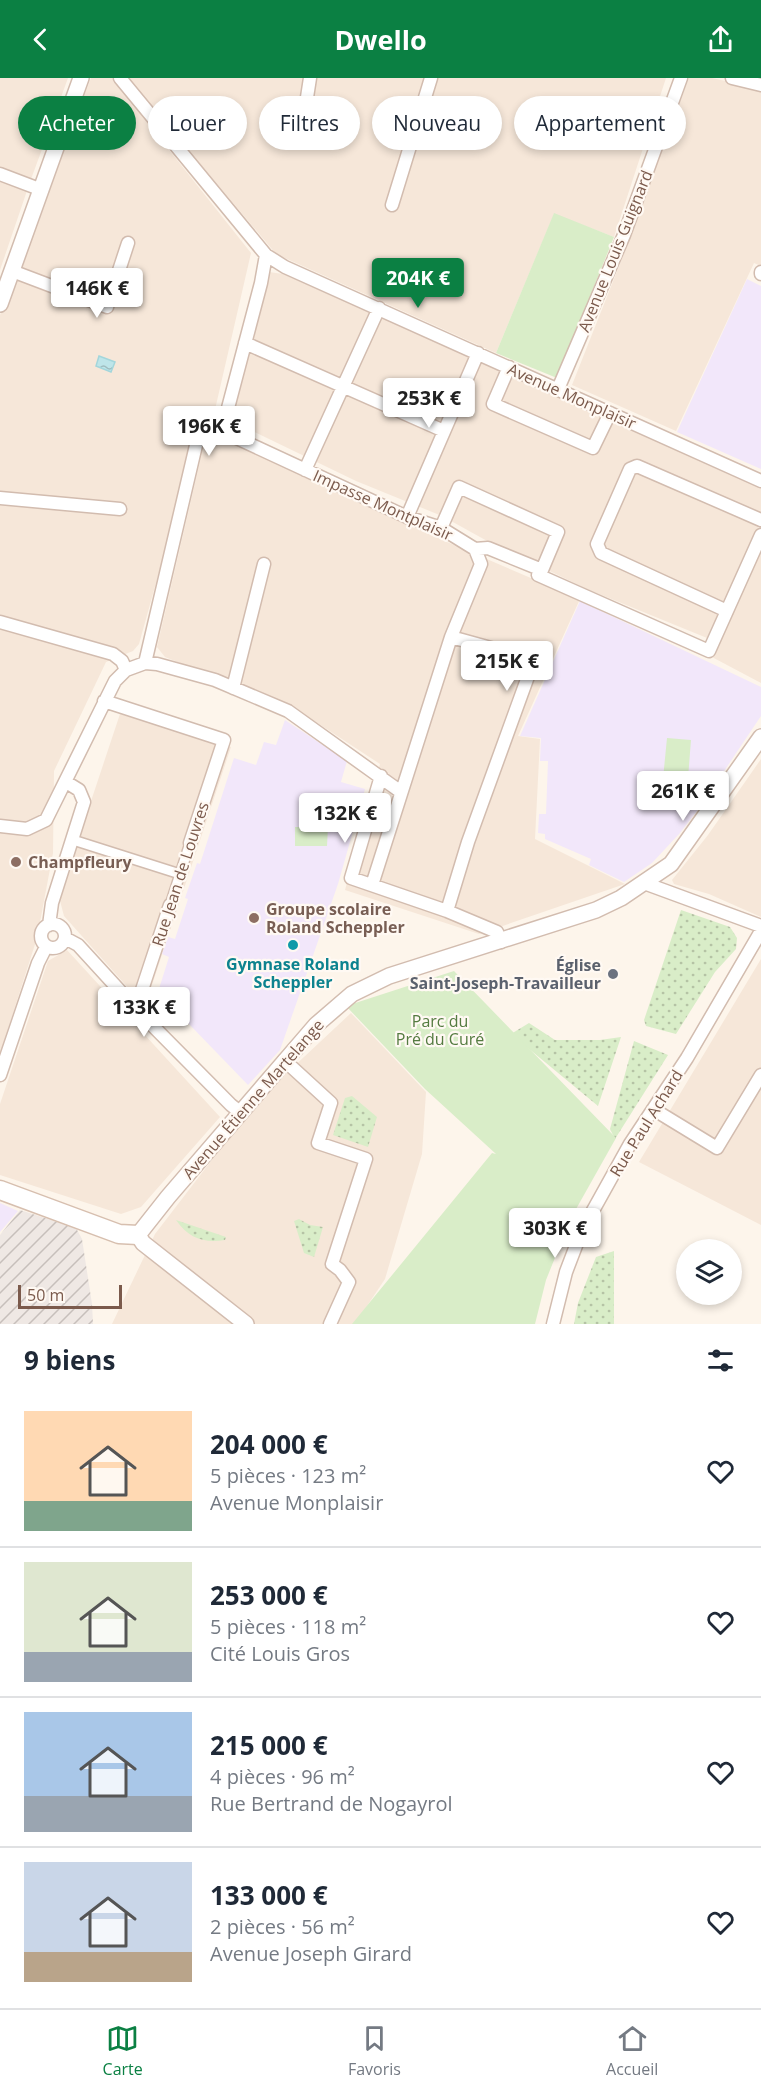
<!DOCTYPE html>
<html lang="fr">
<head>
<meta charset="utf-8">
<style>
	body { margin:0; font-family:"Open Sans",sans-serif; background:#f6f6f7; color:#1f2937; height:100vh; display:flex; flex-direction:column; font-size:22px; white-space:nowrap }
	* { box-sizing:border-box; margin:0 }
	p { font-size:20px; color:#747a83 }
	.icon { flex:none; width:33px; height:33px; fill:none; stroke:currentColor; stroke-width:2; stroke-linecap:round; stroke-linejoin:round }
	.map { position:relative; height:1246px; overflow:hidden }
	.side { display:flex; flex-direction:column; background:#fff; flex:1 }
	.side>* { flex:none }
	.guide { position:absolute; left:18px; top:18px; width:726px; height:54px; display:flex; gap:12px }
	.controls { position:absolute; left:676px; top:1161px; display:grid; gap:12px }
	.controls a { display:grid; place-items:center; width:66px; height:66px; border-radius:50%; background:#fff; box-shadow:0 3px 9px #0003; font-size:30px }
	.scale { position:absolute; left:18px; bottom:15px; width:104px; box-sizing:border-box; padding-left:6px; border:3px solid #7b5a4c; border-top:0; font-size:16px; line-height:21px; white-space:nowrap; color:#7b5a4c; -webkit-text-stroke:4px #fff9f3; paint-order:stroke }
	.price { position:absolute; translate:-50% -51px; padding:0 14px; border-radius:6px; background:#fff; color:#222; font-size:20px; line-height:39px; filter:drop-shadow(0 2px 3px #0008) }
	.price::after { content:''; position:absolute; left:50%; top:36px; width:18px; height:14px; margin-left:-9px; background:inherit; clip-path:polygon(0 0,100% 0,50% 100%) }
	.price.selected { background:#0b8043; color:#fff }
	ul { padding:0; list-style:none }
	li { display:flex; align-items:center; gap:18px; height:150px; padding:0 24px }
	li+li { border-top:2px solid #e0e1e3 }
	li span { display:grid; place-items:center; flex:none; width:168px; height:120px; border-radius:0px; color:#555 }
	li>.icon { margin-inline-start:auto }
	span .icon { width:72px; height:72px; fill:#fffc; stroke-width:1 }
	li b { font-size:26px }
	h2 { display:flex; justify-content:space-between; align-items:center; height:72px; padding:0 24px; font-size:26px }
	.tag { padding:0 21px; border-radius:27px; background:#fff; box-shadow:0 3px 9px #0003; font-size:21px; line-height:54px }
	.tag.selected { background:#0b8043; color:#fff }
	header { display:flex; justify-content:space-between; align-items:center; height:78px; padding:0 24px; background:#0b8043; color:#fff; font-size:27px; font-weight:700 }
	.tabs { display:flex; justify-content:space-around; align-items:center; height:84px; border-top:2px solid #e0e1e3; background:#fff; font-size:16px; color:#747a83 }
	.tabs a { display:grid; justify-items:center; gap:3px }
	.tabs .selected { color:#0b8043 }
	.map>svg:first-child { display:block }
	.residential { fill:#f6e7d9 }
	.industrial { fill:url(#industrial-furrows) }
	.education { fill:#f2e7fa }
	.grass { fill:url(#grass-dots) }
	.park { fill:#d9edc8 }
	.water { fill:url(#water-ripples); stroke:#a3d6db; stroke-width:1.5 }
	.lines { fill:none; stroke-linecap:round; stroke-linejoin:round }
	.pedestrian-casing { stroke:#d2bcaf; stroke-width:12 }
	.minor-casing { stroke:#d2bcaf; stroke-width:15 }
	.tertiary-casing { stroke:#d2bcaf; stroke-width:18 }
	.secondary-casing { stroke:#d7bfaf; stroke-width:21 }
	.pedestrian { stroke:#fff; stroke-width:9 }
	.minor { stroke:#fff; stroke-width:12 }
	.tertiary { stroke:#fff; stroke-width:15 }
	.secondary { stroke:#fff; stroke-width:18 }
	.education-dot { fill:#8d6e63; stroke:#fff9f3; stroke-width:2 }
	.culture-dot { fill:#0f9aa8; stroke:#fff9f3; stroke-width:2 }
	.worship-dot { fill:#6b7280; stroke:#fff9f3; stroke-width:2 }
	.labels { text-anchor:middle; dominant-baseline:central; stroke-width:4.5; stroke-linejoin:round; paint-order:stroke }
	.street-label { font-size:16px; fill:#7b5a4c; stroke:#fff9f3 }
	.education-label { font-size:16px; font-weight:bold; fill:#785e54; stroke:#fff9f3; text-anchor:start }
	.culture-label { font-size:16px; font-weight:bold; fill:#0d838f; stroke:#fff9f3 }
	.worship-label { font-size:16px; font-weight:bold; fill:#5b616d; stroke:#fff9f3; text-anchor:end }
	.park-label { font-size:16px; fill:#547b40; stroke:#fff9f3 }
</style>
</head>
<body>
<header><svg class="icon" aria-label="back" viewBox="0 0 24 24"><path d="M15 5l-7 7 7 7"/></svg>Dwello<svg class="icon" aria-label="share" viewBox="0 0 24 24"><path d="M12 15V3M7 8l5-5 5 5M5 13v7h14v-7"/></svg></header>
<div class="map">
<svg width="761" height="1246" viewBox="0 0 761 1246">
	<defs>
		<pattern id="industrial-furrows" width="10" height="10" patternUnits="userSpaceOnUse" patternTransform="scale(1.5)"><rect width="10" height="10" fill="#efe8e4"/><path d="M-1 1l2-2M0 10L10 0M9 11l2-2" fill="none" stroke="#c7bfbb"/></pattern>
		<pattern id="grass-dots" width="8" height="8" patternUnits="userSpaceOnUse" patternTransform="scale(1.5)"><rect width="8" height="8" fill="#d9edc8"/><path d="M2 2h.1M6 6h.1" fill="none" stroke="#b5c3a5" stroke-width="1.8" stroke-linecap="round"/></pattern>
		<pattern id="water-ripples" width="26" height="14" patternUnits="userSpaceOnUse" patternTransform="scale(1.5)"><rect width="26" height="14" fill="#bee5e9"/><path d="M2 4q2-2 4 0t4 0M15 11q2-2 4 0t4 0" fill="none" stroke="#9fbdbf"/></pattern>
	</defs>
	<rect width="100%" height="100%" fill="#fdf5eb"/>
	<path class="residential" d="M0,0H68L30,104L0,192Z
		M91,0H112L251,175L214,336L192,359L174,440L139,566L133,573L106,584L54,693L53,775L37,860L0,976V237Z
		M128,0H666L614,159L554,136L496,275L276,176Z
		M689,0H712L761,11V188L754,185L676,353L572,307L625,173Z
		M269,194L283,196L761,408V444L707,560L587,511L489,464L442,438L356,403L232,343Z
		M214,355L447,464L580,521L518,658L540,661L535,761L625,806L479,856L345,812L380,686L316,644L252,614L165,579L157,569L205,362Z
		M761,470V605L710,578Z
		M120,636L231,669L146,925L131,913L64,838L59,819Z
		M761,681V839L709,816L674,806L672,802L708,757Z
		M67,872L220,1039L141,1129L121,1136L0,1097V1026L48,883Z
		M761,881V1147L639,1084Z
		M351,935L426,1014L422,1076L385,1201L355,1246H112L155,1156L258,1022Z"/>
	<path class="industrial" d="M20,1132L76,1150L82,1161L92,1226L93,1246H0V1157Z"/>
	<path class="education" d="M747,201L761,208V391L677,354Z
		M580,523L761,609V638L700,729L680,755L652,785L624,804L589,787L591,781L545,761V756L538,755L539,736H546L548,683H540L541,660L520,658Z
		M285,642L347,683L341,704L365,711L338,806L280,972L248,1007L158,914L169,879L162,876L168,859L175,861L188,821L185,820L197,785L200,786L234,680L256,687L264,664L276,667Z
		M0,1125L18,1133L0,1154Z"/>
	<path class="grass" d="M681,832L730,849L737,860L736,871L715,894L676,956L646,948L644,942Z
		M529,945L555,962H600L621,959L598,1028L511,956Z
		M634,963L668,977L615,1061L610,1051Z
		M352,1018L377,1039L368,1069L333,1057L345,1020Z
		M299,1141L310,1147L323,1149L314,1179L304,1175L294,1143Z
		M176,1142L226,1159L225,1162C204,1165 189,1161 176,1142Z
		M614,1173V1246H574L578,1225L596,1179Z"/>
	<path class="park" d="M554,135L614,159L557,300L496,275Z
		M667,660L691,662L687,713L662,711Z
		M295,749H328L327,768H295Z
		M454,893L616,1060L571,1140L546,1202L535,1246H352L492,1075L496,1076L425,1011L346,928Z"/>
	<path class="water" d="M99,278L115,284L111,294L96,288Z"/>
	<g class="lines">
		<g class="pedestrian-casing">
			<path id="pedestrian" d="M73,762L180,796
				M170,827L190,765"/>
		</g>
		<g class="minor-casing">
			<path id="minor" d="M120,0L266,177L285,189L761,403
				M732,0L761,7
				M303,45L310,0
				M0,96L42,112
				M392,127L431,0
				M12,193L107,229L128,165
				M761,194V196
				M245,265L444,353
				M509,289L493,326L593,370L610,335
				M558,311L624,157L681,0
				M215,350L407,439L441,450L475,471L488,470L542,492L538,497L709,573L761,457
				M305,392L379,230
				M0,420L120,431
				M407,439L478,275
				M441,450L459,409L558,454L542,492
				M727,533L601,475L597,466L630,391L637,388L761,442
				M0,544L113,576L122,583L126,592
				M451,559L481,486L475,471
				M145,585L197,363L215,350L228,330L261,205L266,177
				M233,610L264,486
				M104,623L224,662L190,765
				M381,698L351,800L447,833L497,854L501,864
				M0,748L27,751L46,742L115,603L126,592L145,585L157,586L215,602L288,633L401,714
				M644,805L761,848
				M372,807L451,559L534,582L468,764L447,833
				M41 858a12 12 0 1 1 24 0a12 12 0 1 1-24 0Z
				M49,847L52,825L84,724L79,712L66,704
				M65,860L78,867L143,938L231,1027L240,1034
				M136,930L170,827
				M284,982L331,1025L318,1065L366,1081L332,1186L340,1192L349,1204L330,1246
				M0,997L38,885L46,869
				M653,1031L717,1070L761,997
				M553,1246L566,1194L582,1152L595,1129L630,1066L687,980L761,853"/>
		</g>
		<g class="tertiary-casing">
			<path id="tertiary" d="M0,226L81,0
				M246,1246L143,1165L138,1157L168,1119L316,947L352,916L389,898L596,832L621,820L671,786L761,659"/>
		</g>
		<g class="secondary-casing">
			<path id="secondary" d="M0,1112L119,1156L138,1157"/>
		</g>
		<use href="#pedestrian" class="pedestrian"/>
		<use href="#minor" class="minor"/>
		<use href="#tertiary" class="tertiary"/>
		<use href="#secondary" class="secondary"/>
	</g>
	<g class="education-dot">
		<circle cx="16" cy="784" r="6"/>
		<circle cx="254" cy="840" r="6"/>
	</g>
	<circle class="culture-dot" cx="293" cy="867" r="6"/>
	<circle class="worship-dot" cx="613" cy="896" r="6"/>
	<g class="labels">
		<g class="street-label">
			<text transform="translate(615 173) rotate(-68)">Avenue Louis Guignard</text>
			<text transform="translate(572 318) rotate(24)">Avenue Monplaisir</text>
			<text transform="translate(383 427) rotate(24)">Impasse Montplaisir</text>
			<text transform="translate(180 796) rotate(-72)">Rue Jean de Louvres</text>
			<text transform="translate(253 1021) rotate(-49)">Avenue Étienne Martelange</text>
			<text transform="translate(646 1045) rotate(-58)">Rue Paul Achard</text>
		</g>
		<g class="education-label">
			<text x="28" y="784">Champfleury</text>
			<text x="266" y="831">Groupe scolaire<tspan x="266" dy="18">Roland Scheppler</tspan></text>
		</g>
		<g class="culture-label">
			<text x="293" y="886">Gymnase Roland<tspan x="293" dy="18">Scheppler</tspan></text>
		</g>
		<g class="worship-label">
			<text x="601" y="887">Église<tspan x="601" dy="18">Saint-Joseph-Travailleur</tspan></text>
		</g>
		<g class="park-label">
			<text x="440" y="943">Parc du<tspan x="440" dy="18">Pré du Curé</tspan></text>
		</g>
	</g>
</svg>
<div class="controls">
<a><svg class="icon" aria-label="layers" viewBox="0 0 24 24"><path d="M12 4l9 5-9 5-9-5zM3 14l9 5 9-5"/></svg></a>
</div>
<div class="scale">50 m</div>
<b class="price selected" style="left:418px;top:231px">204K €</b>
<b class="price" style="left:97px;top:241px">146K €</b>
<b class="price" style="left:429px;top:351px">253K €</b>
<b class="price" style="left:209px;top:379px">196K €</b>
<b class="price" style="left:507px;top:614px">215K €</b>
<b class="price" style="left:683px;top:744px">261K €</b>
<b class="price" style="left:345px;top:766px">132K €</b>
<b class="price" style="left:144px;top:960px">133K €</b>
<b class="price" style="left:555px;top:1181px">303K €</b>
<div class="guide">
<a class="tag selected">Acheter</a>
<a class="tag">Louer</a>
<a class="tag">Filtres</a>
<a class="tag">Nouveau</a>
<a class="tag">Appartement</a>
</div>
</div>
<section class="side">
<h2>9 biens<svg class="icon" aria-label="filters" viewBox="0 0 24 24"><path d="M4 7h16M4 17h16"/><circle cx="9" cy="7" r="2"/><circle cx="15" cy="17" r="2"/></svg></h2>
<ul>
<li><span style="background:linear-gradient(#ffd9b3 75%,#7fa58c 0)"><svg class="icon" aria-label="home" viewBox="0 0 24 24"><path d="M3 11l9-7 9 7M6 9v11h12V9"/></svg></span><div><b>204 000 €</b><p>5 pièces · 123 m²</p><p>Avenue Monplaisir</p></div><svg class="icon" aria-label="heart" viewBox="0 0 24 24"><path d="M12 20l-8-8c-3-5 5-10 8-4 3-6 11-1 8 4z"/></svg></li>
<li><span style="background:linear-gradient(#dfe7d0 75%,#9aa5b1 0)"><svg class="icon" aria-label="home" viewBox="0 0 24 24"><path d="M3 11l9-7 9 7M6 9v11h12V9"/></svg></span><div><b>253 000 €</b><p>5 pièces · 118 m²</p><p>Cité Louis Gros</p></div><svg class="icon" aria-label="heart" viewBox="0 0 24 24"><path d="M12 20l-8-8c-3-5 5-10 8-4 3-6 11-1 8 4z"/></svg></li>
<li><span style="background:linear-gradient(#a9c7e8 70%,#9aa5b1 0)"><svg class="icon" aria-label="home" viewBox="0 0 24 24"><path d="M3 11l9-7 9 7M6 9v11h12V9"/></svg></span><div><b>215 000 €</b><p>4 pièces · 96 m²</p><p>Rue Bertrand de Nogayrol</p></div><svg class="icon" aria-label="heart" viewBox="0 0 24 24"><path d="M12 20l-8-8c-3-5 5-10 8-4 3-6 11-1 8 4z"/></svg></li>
<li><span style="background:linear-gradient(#c9d6e8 75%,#b9a48a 0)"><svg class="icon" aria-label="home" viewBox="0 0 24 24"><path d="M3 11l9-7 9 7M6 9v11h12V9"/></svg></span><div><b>133 000 €</b><p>2 pièces · 56 m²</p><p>Avenue Joseph Girard</p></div><svg class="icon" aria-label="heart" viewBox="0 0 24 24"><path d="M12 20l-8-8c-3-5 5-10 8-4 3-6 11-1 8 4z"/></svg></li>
</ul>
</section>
<nav class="tabs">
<a class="selected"><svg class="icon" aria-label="map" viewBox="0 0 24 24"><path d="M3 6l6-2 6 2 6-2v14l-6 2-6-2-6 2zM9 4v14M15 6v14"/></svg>Carte</a>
<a><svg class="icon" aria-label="saved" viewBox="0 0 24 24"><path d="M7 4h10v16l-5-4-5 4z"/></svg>Favoris</a>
<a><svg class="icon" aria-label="home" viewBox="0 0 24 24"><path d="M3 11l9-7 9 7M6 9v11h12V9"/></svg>Accueil</a>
</nav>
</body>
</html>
